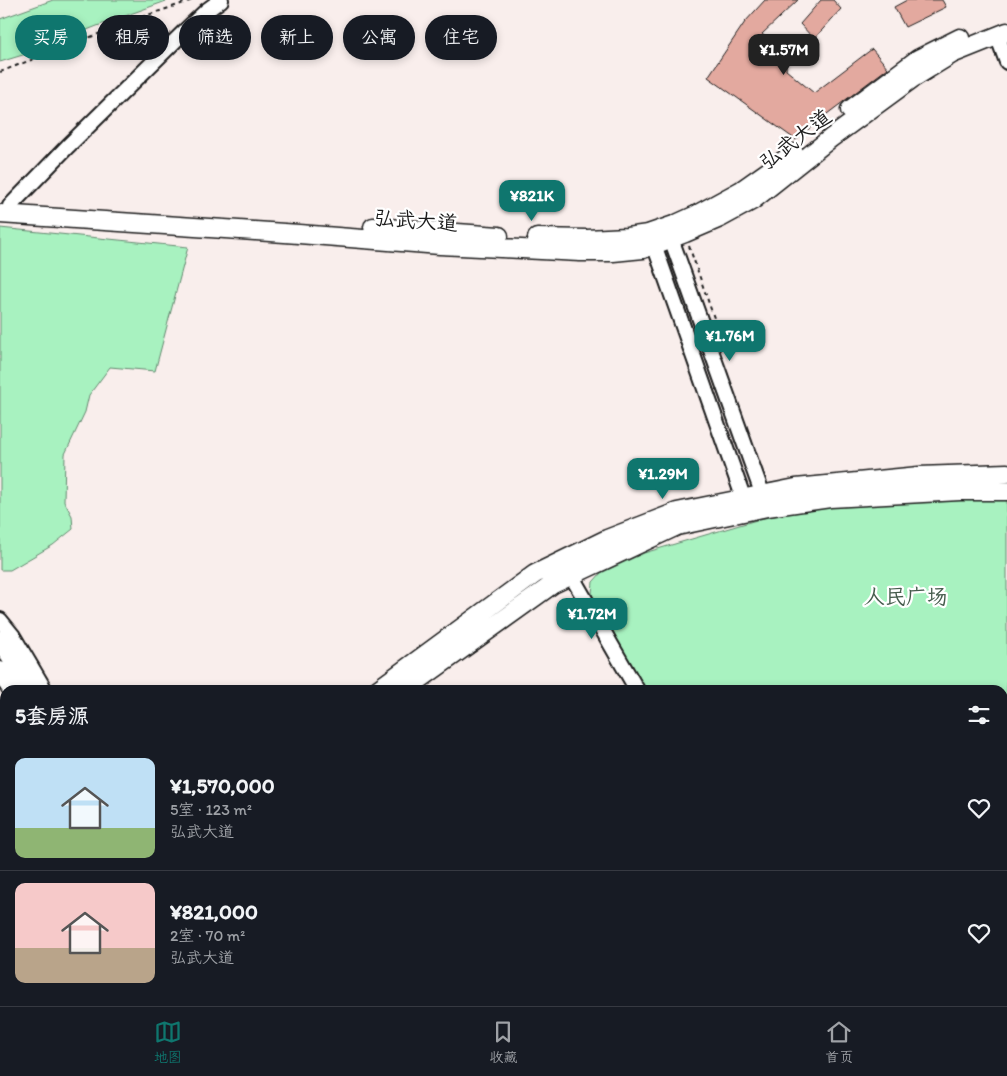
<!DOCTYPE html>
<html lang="zh">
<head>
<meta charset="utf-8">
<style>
	body { margin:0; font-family:Itim,"LXGW WenKai TC",sans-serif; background:#20242c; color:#f1f3f6; height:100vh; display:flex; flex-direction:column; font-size:19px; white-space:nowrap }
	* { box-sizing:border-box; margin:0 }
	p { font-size:16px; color:#9ea1a6 }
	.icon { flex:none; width:28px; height:28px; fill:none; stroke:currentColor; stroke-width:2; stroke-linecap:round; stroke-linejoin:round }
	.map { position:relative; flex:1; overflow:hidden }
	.sheet { position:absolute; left:0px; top:685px; width:1008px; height:321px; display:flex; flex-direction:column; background:#171b24; border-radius:15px 15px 0 0; box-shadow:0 2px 8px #0003 }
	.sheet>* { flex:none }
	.hud { position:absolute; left:15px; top:15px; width:500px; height:45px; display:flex; gap:10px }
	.price { position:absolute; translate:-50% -42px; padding:0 11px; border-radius:10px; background:#0f766e; color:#fff; font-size:16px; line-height:32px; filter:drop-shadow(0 1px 2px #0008) }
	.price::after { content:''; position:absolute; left:50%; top:30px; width:15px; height:11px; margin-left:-8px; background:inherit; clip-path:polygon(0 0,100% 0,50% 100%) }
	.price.selected { background:#222; color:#fff }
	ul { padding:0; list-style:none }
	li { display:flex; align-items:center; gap:15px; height:125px; padding:0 15px }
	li+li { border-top:1px solid #363941 }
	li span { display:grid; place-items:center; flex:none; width:140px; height:100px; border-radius:10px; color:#555 }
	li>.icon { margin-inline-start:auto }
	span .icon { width:60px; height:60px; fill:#fffc; stroke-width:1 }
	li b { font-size:21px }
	h2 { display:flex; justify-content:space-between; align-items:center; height:60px; padding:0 15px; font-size:21px }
	.chip { padding:0 18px; border-radius:22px; background:#171b24; box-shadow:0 2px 8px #0003; font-size:18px; line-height:45px }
	.chip.selected { background:#0f766e; color:#fff }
	.menu { display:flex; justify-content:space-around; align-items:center; height:70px; border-top:1px solid #363941; background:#171b24; font-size:14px; color:#9ea1a6 }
	.menu a { display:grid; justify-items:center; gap:2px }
	.menu .selected { color:#0f766e }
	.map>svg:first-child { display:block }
	.green { fill:#a8f2c0; stroke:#62876e }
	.building { fill:#e3a99f; stroke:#1c1c1c }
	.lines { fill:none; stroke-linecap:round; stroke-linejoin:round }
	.minor-casing { stroke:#1c1c1c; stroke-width:18 }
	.major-casing { stroke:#1c1c1c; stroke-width:21 }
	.path { stroke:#1c1c1c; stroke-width:2; stroke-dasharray:4 4; stroke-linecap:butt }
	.minor { stroke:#fff; stroke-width:14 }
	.major { stroke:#fff; stroke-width:18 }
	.labels { text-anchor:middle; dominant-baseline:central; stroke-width:4.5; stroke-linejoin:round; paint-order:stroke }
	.street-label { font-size:21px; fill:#1c1c1c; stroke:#fff }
	.park-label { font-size:21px; fill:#465c4d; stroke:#fff }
</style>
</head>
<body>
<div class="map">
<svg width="1007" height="1006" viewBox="0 0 1007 1006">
	<rect width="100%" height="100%" fill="#f9eeec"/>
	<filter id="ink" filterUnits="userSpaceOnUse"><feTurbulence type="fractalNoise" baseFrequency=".02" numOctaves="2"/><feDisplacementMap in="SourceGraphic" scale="10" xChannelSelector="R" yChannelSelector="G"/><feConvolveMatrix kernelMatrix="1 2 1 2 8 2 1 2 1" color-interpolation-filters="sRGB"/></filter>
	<g filter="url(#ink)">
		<path class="green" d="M53,0H169L97,26L26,54L0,62V19Z
			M0,228L188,247L155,371L110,367L89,395L85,412L65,454L64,501L72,516L73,529L53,545L10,570H0Z
			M961,499L1007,500V694L1003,700L1002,690H644L598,610L592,594L593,582L601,573L644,553L760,519L812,508Z
			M0,741L5,749V928L0,927Z"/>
		<path class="building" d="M765,0H798L762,34L787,56L786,70L814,93L872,49L888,68L819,120L796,140L708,77L745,22Z
			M821,0H833L841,9L814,39L800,24Z
			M907,0H942L946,7L905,27L894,7Z"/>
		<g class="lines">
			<g class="minor-casing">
				<path id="minor" d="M997,35L1007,62
					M9,214L10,206L68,146L186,30L206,11L221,0
					M668,230L766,504
					M651,236L747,508
					M571,575L637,690
					M0,620L13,636L45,690
					M1002,710L1007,706
					M0,721L5,729
					M1002,838L1007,836
					M244,1001L249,1006
					M915,1001L916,1006
					M927,1001L929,1006
					M89,1006L90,1001
					M638,1006L640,1001"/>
			</g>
			<g class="major-casing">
				<path id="major" d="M850,110L918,59L960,38
					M0,214L299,234L440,245L580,252H613L643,249L685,233L720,218L753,200L831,138L913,78L952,54L1007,32
					M373,227L499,236
					M537,238L587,239L627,237L648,234L674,225L696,215L740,191L794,153
					M0,640L31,690
					M0,671L12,690
					M377,690L535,574L607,539L677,512L796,488L919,476L1007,473
					M405,690L553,584L677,526L767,507L830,498L960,491H1007
					M0,953L5,954
					M0,976L5,979
					M45,1001L54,1006
					M274,1001L280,1006
					M298,1001L304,1006
					M73,1006V1001"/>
			</g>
			<path class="path" d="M0,72L145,16L193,0
				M689,246L722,341
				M894,1001L896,1006
				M946,1001L948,1006"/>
			<use href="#minor" class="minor"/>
			<use href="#major" class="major"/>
		</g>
	</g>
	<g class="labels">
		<g class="street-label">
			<text transform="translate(795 139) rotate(-38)">弘武大道</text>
			<text transform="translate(416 220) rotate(4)">弘武大道</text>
		</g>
		<g class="park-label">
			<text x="906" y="596">人民广场</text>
		</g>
	</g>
</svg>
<b class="price selected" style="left:784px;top:76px">¥1.57M</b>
<b class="price" style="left:532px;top:222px">¥821K</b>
<b class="price" style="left:730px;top:362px">¥1.76M</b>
<b class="price" style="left:663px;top:500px">¥1.29M</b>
<b class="price" style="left:592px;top:640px">¥1.72M</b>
<div class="hud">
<a class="chip selected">买房</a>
<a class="chip">租房</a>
<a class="chip">筛选</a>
<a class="chip">新上</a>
<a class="chip">公寓</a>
<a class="chip">住宅</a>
</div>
<section class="sheet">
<h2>5套房源<svg class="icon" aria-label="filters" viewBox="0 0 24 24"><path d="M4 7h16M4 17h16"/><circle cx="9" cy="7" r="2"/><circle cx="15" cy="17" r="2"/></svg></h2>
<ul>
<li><span style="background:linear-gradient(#bfe0f5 70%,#8fb573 0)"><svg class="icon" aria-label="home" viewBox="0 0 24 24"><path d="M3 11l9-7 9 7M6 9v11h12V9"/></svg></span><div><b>¥1,570,000</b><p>5室 · 123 m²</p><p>弘武大道</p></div><svg class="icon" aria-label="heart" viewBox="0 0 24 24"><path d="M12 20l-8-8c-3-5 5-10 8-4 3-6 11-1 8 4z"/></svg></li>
<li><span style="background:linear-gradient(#f6c9c9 65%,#b9a48a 0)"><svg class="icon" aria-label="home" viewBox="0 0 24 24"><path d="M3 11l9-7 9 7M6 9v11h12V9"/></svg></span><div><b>¥821,000</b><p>2室 · 70 m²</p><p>弘武大道</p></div><svg class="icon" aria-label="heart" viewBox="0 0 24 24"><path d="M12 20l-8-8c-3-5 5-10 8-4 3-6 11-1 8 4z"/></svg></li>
</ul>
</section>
</div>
<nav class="menu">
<a class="selected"><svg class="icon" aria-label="map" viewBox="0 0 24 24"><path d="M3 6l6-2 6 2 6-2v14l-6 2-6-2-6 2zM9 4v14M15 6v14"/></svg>地图</a>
<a><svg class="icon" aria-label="saved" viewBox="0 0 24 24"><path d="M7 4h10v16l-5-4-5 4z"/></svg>收藏</a>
<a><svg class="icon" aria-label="home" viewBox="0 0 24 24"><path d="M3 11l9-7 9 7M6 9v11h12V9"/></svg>首页</a>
</nav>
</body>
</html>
